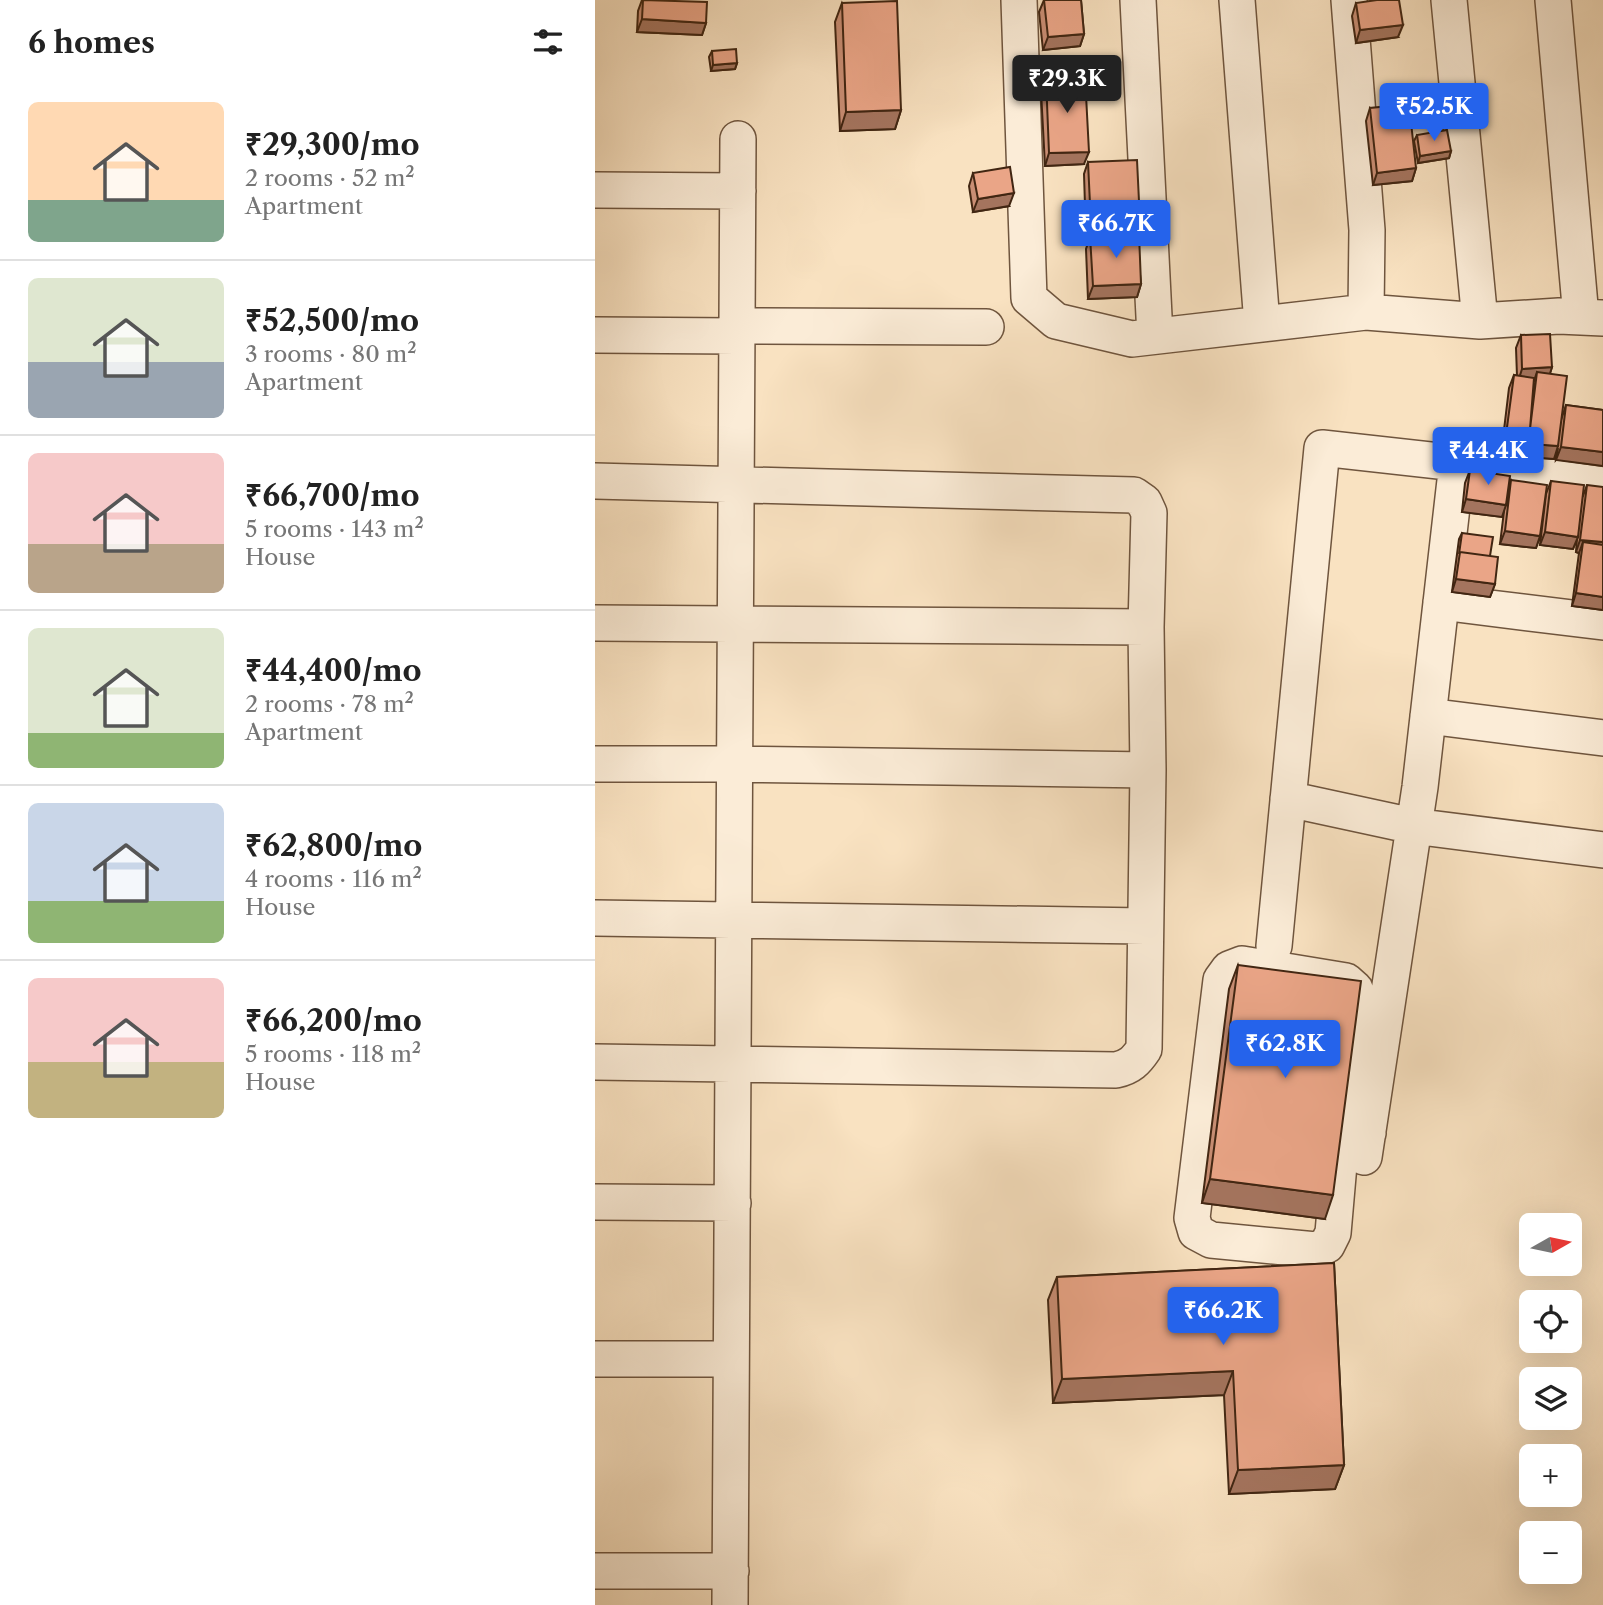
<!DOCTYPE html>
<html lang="en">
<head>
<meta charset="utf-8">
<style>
	body { margin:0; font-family:"Libre Caslon Text",serif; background:#f6f6f6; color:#222; height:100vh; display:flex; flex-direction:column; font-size:26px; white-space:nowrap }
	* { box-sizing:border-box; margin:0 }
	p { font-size:23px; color:#767676 }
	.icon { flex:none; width:38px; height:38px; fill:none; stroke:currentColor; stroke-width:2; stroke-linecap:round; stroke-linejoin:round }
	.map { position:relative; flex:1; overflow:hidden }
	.details { display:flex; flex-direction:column; background:#fff; width:595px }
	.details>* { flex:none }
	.needle { width:46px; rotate:81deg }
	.tools { position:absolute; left:924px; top:1213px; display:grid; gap:14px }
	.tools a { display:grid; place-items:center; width:63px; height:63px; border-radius:10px; background:#fff; box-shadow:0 7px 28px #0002; font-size:35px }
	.price { position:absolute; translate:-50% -60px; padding:0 16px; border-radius:7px; background:#2563eb; color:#fff; font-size:23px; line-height:46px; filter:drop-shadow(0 2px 4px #0008) }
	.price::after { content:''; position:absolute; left:50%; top:42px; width:21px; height:16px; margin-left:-10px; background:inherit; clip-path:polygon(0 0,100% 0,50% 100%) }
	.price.active { background:#222; color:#fff }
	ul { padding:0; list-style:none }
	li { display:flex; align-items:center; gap:21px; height:175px; padding:0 28px }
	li+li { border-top:2px solid #e0e0e0 }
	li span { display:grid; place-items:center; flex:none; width:196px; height:140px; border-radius:10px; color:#555 }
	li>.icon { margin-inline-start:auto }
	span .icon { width:84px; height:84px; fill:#fffc; stroke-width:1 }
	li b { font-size:30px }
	h2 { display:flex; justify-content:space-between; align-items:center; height:84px; padding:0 28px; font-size:30px }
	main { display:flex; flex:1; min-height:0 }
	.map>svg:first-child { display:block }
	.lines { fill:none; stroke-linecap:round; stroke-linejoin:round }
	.minor-casing { stroke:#6f553e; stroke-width:38 }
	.minor { stroke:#fbecd7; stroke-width:35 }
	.wall { fill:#c98e74; stroke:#412612; stroke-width:2 }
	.shaded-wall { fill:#a4745e; stroke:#412612; stroke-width:2 }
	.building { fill:#eaa587; stroke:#412612; stroke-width:2 }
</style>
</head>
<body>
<main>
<section class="details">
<h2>6 homes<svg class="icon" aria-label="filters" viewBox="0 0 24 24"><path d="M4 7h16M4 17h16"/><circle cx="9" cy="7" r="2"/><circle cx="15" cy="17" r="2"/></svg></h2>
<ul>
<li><span style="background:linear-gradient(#ffd9b3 70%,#7fa58c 0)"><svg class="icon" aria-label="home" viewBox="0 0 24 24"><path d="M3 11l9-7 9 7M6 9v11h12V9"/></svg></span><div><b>₹29,300/mo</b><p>2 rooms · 52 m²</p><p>Apartment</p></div></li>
<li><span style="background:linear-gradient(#dfe7d0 60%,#9aa5b1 0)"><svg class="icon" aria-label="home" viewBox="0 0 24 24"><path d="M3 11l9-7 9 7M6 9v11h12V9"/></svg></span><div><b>₹52,500/mo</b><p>3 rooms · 80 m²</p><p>Apartment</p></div></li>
<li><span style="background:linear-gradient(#f6c9c9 65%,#b9a48a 0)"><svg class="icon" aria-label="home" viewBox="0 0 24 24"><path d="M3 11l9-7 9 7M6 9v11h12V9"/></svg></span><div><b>₹66,700/mo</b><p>5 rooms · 143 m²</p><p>House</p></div></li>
<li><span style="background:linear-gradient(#dfe7d0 75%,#8fb573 0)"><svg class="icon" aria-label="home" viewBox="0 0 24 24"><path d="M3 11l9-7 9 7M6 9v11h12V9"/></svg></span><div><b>₹44,400/mo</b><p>2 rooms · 78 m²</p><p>Apartment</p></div></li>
<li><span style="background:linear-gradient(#c9d6e8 70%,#8fb573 0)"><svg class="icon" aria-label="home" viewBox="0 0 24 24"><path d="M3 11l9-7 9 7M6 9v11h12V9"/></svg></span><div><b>₹62,800/mo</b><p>4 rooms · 116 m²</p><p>House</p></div></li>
<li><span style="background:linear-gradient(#f6c9c9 60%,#c2b280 0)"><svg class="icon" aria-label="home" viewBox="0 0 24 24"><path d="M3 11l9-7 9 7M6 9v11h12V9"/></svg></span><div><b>₹66,200/mo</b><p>5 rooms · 118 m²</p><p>House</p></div></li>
</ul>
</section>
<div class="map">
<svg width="1008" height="1605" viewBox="0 0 1008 1605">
	<rect width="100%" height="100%" fill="#f9e2c1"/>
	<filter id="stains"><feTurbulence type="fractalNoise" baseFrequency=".00286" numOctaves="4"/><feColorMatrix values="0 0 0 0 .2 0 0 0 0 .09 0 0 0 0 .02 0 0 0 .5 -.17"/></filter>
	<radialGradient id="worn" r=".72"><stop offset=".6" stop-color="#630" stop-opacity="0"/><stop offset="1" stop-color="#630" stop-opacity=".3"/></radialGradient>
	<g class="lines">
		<g class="minor-casing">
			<path id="minor" d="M424,0L434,298L461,321L537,339L771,312L885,321L964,316L1008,318
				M543,0L560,336
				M642,0L667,324
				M754,0L772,230L771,312
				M854,0L885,321
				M958,0L986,317
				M0,190L143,191
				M141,326L391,327
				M0,335L141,336
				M0,481L539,495L549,502L554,513L551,627L553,770L549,1049C541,1061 535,1067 521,1070L0,1062
				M846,602L1008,622
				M0,623L551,627
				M833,716L1008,738
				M0,764H138L553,770
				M693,799L818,826L1008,850
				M0,918L550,926
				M679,946L727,448L862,463L1008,485
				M747,1130L738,1233L732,1245L721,1250L616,1240L601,1232L597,1218L626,980L634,969L647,964L751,981L760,989L764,1002L747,1130L773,1133
				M769,1157L825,787L862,463
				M0,1202L138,1203
				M0,1359H136
				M0,1571H136
				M135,1605L143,139"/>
		</g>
		<use href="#minor" class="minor"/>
	</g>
	<path class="wall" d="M47,0L111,23L107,35L42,32L43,11Z
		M449,0H486L489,34L485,46L448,50L444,12Z
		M247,3L306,110L300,129L245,131L240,22Z
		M761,3L803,37L761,43L757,16Z
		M117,51L142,63L140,69L116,71L114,57Z
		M451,78L489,164L450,166L446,91Z
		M775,108L821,168L817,181L778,185L771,121Z
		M822,135L856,151L854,158L823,163L819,141Z
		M493,162L545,222L541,235L546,284L542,297L493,299L491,249L495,237H491L489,174Z
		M378,173L414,206L378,212L374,186Z
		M926,335L957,367L955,373L967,417L971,405L1008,410L961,460L963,448L959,459L906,455L914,388L919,375L922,376L921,348Z
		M875,470L913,487L916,480L945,536L941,548L905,544L909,511L907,517L867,512L870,483Z
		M956,481L988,496L992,485L1008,610L977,606L984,553L981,552L982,538L978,549L945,545L951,494Z
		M867,533L895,556L900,584L895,597L857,592L864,539Z
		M643,965L730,1219L607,1203L634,989Z
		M739,1263L749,1465L740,1489L634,1494L629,1395L458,1403L453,1300L462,1277Z"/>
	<path class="shaded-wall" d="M47,19L111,23L107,35L42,32Z
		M808,25L803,37L761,43L765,30Z
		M489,34L485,46L448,50L453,37Z
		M142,63L140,69L116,71L118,65Z
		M306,110L300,129L245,131L251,112Z
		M856,151L854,158L823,163L825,156Z
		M494,152L489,164L450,166L454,153Z
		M821,168L817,181L778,185L782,173Z
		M419,193L414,206L378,212L383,199Z
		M545,222L540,235L491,237L496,225Z
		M546,284L542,297L493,299L498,286Z
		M957,367L953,380L942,372L939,381L923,382L927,369Z
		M910,442L963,446L959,459L906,455Z
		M966,447L1008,452V466L961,460Z
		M871,499L911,505L907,517L867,512Z
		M910,531L945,536L941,548L905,544Z
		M950,532L983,537L978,549L945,545Z
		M985,540L1008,542V556L988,542L984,553L981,552Z
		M861,579L900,584L895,597L857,592Z
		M981,593L1008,597V610L977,606Z
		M615,1179L738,1195L730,1219L607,1203Z
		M638,1371L629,1395L458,1403L467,1379Z
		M749,1465L740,1489L634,1494L643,1470Z"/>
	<path class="building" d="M48,0L112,2L111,23L47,19Z
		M449,0H486L489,34L453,37Z
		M782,0H804L808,25L765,30L761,3Z
		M302,1L306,110L251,112L247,3Z
		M141,49L142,63L118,65L117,51Z
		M490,76L494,152L454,153L451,78Z
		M814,104L821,168L782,173L775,108Z
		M852,130L856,151L825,156L822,135Z
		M542,160L545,222L496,225L493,162Z
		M415,167L419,193L383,199L378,173Z
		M544,234L546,284L498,286L495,236Z
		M955,334L957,367L927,369L926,335Z
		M942,372L972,376L963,446L910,442L919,375L939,378L935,429Z
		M971,405L1008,410V452L966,447Z
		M875,470L915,476L911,505L871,499Z
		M916,480L952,485L945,536L910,531Z
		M956,481L989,485L983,537L950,532Z
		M992,485L1008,487V542L985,540Z
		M867,533L898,537L895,556L865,552L864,554Z
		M988,542L1008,545V597L981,593Z
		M865,552L903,557L900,584L861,579Z
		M643,965L766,981L738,1195L615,1179Z
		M739,1263L749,1465L643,1470L638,1371L467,1379L462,1277Z"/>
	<rect width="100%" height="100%" filter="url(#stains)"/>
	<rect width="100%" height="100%" fill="url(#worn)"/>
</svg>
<div class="tools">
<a><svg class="needle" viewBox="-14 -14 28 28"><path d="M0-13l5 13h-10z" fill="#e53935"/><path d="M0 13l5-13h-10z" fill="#767676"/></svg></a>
<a><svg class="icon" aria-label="locate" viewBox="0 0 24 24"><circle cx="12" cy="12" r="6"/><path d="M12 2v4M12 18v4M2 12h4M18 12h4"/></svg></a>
<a><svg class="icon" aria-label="layers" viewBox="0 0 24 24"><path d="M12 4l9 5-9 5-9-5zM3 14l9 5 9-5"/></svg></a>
<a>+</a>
<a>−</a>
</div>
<b class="price active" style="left:472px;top:115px">₹29.3K</b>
<b class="price" style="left:839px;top:143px">₹52.5K</b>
<b class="price" style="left:521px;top:260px">₹66.7K</b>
<b class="price" style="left:893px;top:487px">₹44.4K</b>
<b class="price" style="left:690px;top:1080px">₹62.8K</b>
<b class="price" style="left:628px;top:1347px">₹66.2K</b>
</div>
</main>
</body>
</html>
